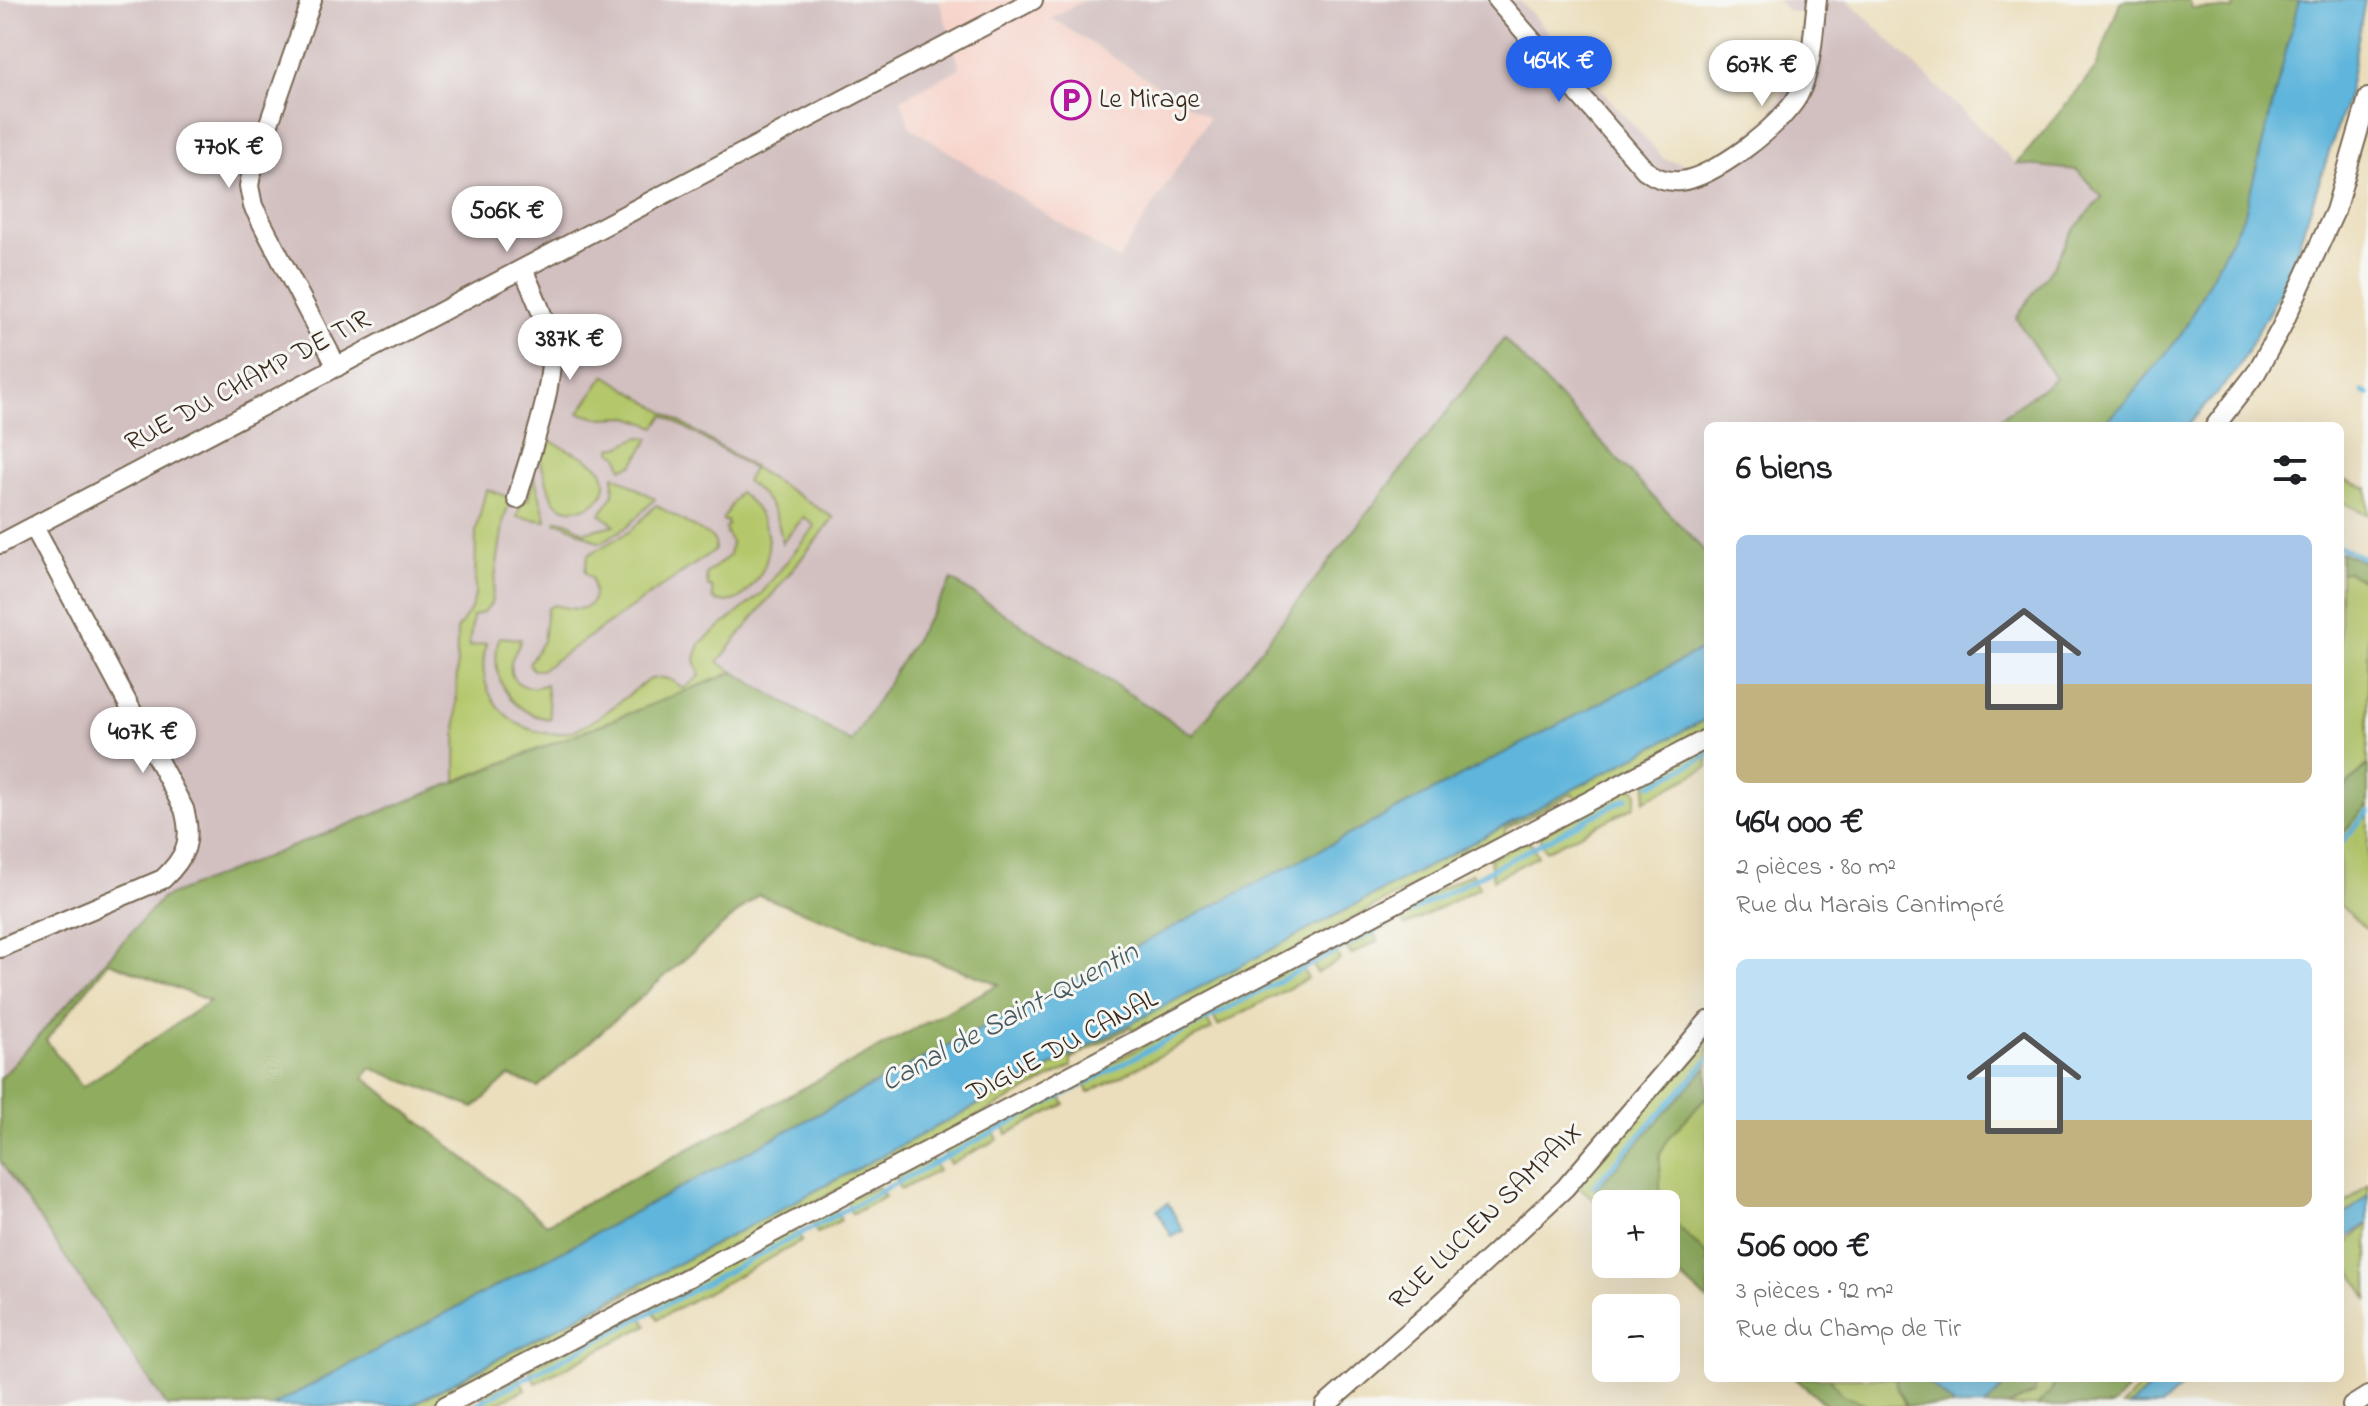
<!DOCTYPE html>
<html lang="fr">
<head>
<meta charset="utf-8">
<style>
	body { margin:0; font-family:"Indie Flower",sans-serif; background:#f2f2f2; color:#202124; height:100vh; display:flex; flex-direction:column; font-size:30px; white-space:nowrap }
	* { box-sizing:border-box; margin:0 }
	p { font-size:26px; color:#757577 }
	.icon { flex:none; width:44px; height:44px; fill:none; stroke:currentColor; stroke-width:2; stroke-linecap:round; stroke-linejoin:round }
	.map { position:relative; flex:1; overflow:hidden }
	.side { position:absolute; left:1704px; top:422px; width:640px; height:960px; display:flex; flex-direction:column; background:#fff; border-radius:12px; box-shadow:0 8px 32px #0002 }
	.side>* { flex:none }
	.fabs { position:absolute; left:1592px; top:1190px; display:grid; gap:16px }
	.fabs a { display:grid; place-items:center; width:88px; height:88px; border-radius:12px; background:#fff; box-shadow:0 8px 32px #0002; font-size:40px }
	.price { position:absolute; translate:-50% -68px; padding:0 18px; border-radius:28px; background:#fff; color:#222; font-size:26px; line-height:52px; filter:drop-shadow(0 2px 4px #0008) }
	.price::after { content:''; position:absolute; left:50%; top:48px; width:24px; height:18px; margin-left:-12px; background:inherit; clip-path:polygon(0 0,100% 0,50% 100%) }
	.price.on { background:#2563eb; color:#fff }
	ul { padding:0; list-style:none }
	li { display:grid; align-content:center; gap:16px; height:424px; padding:0 32px }
	li span { display:grid; place-items:center; height:248px; border-radius:12px; color:#555 }
	li>.icon { margin-inline-start:auto }
	span .icon { width:144px; height:144px; fill:#fffc; stroke-width:1 }
	li b { font-size:34px }
	h2 { display:flex; justify-content:space-between; align-items:center; height:96px; padding:0 32px; font-size:34px }
	.map>svg:first-child { display:block }
	.built { fill:#f7d1c8 }
	.industrial { fill:#d2bfc0 }
	.green { fill:#b4c76a; stroke:#787844; stroke-width:2 }
	.forest { fill:#8fac5e; stroke:#656b3e; stroke-width:2; fill-rule:evenodd }
	.water { fill:#5fb5db; stroke:#4d707c; stroke-width:2 }
	.lines { fill:none; stroke-linecap:round; stroke-linejoin:round }
	.stream { stroke:#5fb5db; stroke-width:5 }
	.street-casing { stroke:#796955; stroke-width:22 }
	.street { stroke:#fff; stroke-width:18 }
	.labels { text-anchor:middle; dominant-baseline:central; stroke-width:6; stroke-linejoin:round; paint-order:stroke }
	.poi-label { font-size:28px; fill:#3b2a1e; stroke:#f6f6f2; text-anchor:start }
	.street-label { font-size:28px; fill:#3b2a1e; stroke:#f6f6f2 }
	.water-label { font-size:30px; font-style:italic; fill:#485b60; stroke:#f6f6f2 }
</style>
</head>
<body>
<div class="map">
<svg width="2368" height="1406" viewBox="0 0 2368 1406">
	<rect width="100%" height="100%" fill="#f6f6f2"/>
	<filter id="ink" filterUnits="userSpaceOnUse"><feTurbulence type="fractalNoise" baseFrequency=".0125" numOctaves="2"/><feDisplacementMap in="SourceGraphic" scale="16" xChannelSelector="R" yChannelSelector="G"/><feConvolveMatrix kernelMatrix="1 2 1 2 8 2 1 2 1" color-interpolation-filters="sRGB"/></filter>
	<filter id="wash" filterUnits="userSpaceOnUse"><feTurbulence type="fractalNoise" baseFrequency=".006" numOctaves="4" result="noise"/><feDisplacementMap in="SourceGraphic" scale="32" xChannelSelector="R" yChannelSelector="G"/><feGaussianBlur stdDeviation="1.8" result="paint"/><feColorMatrix in="noise" values="0 0 0 0 0 0 0 0 0 0 0 0 0 0 0 0 0 1.4 0 .05"/><feComposite in="paint" operator="in"/></filter>
	<g filter="url(#wash)">
		<rect width="100%" height="100%" fill="#ebdebc"/>
		<path class="built" d="M939,0H1085L1051,19L1209,118L1118,260L910,128L901,99L960,68Z"/>
		<path class="industrial" d="M0,0H939L960,68L901,99L910,127L1118,260L1209,118L1051,18L1085,0H1519L1664,159L1695,167L1747,136L1769,116L1794,73L1804,14L1788,11L1777,0H1848L2017,164L2077,170L2102,197L2071,233L2054,265L2087,380L2030,426H1708V555L1504,339L1193,735L952,581L851,743L734,672L456,781L162,898L0,1079Z
			M0,1161L167,1406H0Z"/>
		<path class="green" d="M605,375L834,518L718,662L734,672L456,781L457,630L471,609L475,595L476,531L486,489L511,498L504,519L491,604L482,613L473,616L469,647L486,643C484,655 482,667 485,680C494,719 539,744 577,729C602,718 626,696 648,680C662,675 672,678 683,689L700,676L695,659L700,643L761,594L815,526L804,517L782,543C779,515 769,498 746,481L753,469L664,415L656,427L630,417L598,418L579,413Z
			M642,437L650,438L633,465L622,468L618,455L611,451L613,447C623,449 630,438 642,437Z
			M546,438C564,450 586,454 602,470C618,504 569,522 553,499C549,493 547,482 545,475C540,461 538,451 546,438Z
			M534,475L546,519V521L517,517L522,499L528,500Z
			M614,475L655,499L627,527L600,543L565,524L556,523L557,520L568,522L584,532L615,525L600,514L613,496Z
			M2340,478L2368,488V515L2340,501Z
			M739,492C768,514 779,552 755,582C750,588 743,598 736,600C731,602 722,602 717,602L716,599H713L712,587H708L706,574L729,556L731,543L725,528L728,526L727,521H723V519Z
			M656,505L711,537L715,542V550L541,670H533L529,663L543,641L547,609L553,605C567,608 593,616 594,593C594,588 592,583 592,579L585,572L588,555L630,531Z
			M2340,552L2368,564V931L2340,905Z
			M499,637L521,639C519,648 512,655 511,663C507,685 531,692 546,684L550,719C508,713 489,676 499,637Z
			M1708,718V728L1576,799L1572,794L1505,829V838L1135,1033L1131,1027L1071,1059V1067L649,1289L642,1287L600,1308L598,1316L428,1406H410Z
			M1708,742V767L1644,801L1648,779Z
			M1626,786L1635,789L1637,792L1634,807L1546,851L1540,839L1541,835Z
			M1527,841L1532,844L1538,856L1493,880L1490,858Z
			M1472,873L1480,887L1405,926L1397,910Z
			M1368,923L1378,941L1351,955L1342,937Z
			M1332,944L1340,960L1317,973L1309,957Z
			M1300,963L1308,978L1218,1026L1212,1015L1211,1009Z
			M1201,1015L1207,1020L1212,1029L1088,1093L1082,1078Z
			M1708,1040V1301L1666,1263V1204H1606V1210L1576,1184Z
			M1057,1090L1065,1104L1007,1134L1001,1120Z
			M989,1123L998,1139L950,1164L942,1148Z
			M929,1155L938,1171L900,1190L895,1178Z
			M2368,1184V1195L2340,1219V1208Z
			M878,1187L885,1197L852,1214L845,1199Z
			M833,1206L841,1220L817,1233L812,1222Z
			M2368,1224V1299L2340,1254V1250Z
			M790,1228L796,1232L802,1241L658,1319L652,1308L653,1302Z
			M639,1312L647,1325L536,1383L530,1373L531,1367Z
			M519,1377L525,1389L492,1406H486L481,1395Z
			M1795,1378H2134L2107,1406H1827Z
			M2149,1378H2160L2130,1406H2122Z"/>
		<path class="forest" d="M2124,0H2189L2192,8L2233,10L2234,0H2299L2245,213L2181,335L2126,402L2100,426H1989L2055,379L2016,318L2054,265L2071,233L2102,197L2077,170L2017,164L2096,68L2120,2Z
			M1504,339L1708,555V646L841,1102L272,1406H167L0,1161V1079L162,898L734,672L851,742L952,580L1193,735ZM758,895L999,984L547,1224L364,1077L371,1068L474,1108L509,1076L538,1087ZM109,962L210,1001L82,1087L46,1040Z
			M2340,552L2368,564V584L2347,571L2340,572Z
			M2366,766L2368,767V805L2340,836V792Z
			M1708,1068V1096L1669,1137L1660,1154V1194L1664,1204H1606V1210L1598,1203L1596,1189L1703,1071Z
			M1666,1208L1670,1218L1708,1256V1301L1666,1263Z
			M1795,1378H1830L1841,1394L1871,1406H1827Z
			M1895,1378H1923L1955,1406H1906L1897,1389Z
			M2011,1378H2030L2035,1387V1393L2007,1406H1985Z
			M2059,1378H2139L2112,1406H2037L2050,1392Z"/>
		<path class="water" d="M2299,0H2365L2348,95L2287,279L2235,373L2187,426H2100L2126,402L2181,335L2245,213Z
			M1708,646V718L428,1396L410,1406H272L841,1102Z
			M2368,1195V1223L2340,1243V1219Z
			M1168,1203L1183,1231L1172,1237L1157,1210Z
			M1923,1378H1959L1964,1383L1970,1382L1974,1378H2011L1985,1406H1955Z
			M2160,1378H2192L2161,1406H2130Z"/>
		<g class="lines">
			<path class="stream" d="M2363,392L2368,394
				M2340,547L2368,560
				M1651,785L1708,755
				M2340,844L2368,812
				M1594,1186L1708,1060
				M473,1406L1627,798"/>
		</g>
	</g>
	<g filter="url(#ink)">
		<g class="lines">
			<g class="street-casing">
				<path id="street" d="M312,0L251,175L249,186L253,206L337,367
					M1497,0L1645,170C1655,178 1667,182 1680,181C1713,178 1781,126 1798,96C1813,67 1813,32 1817,0
					M2215,426L2256,373L2281,328L2335,211L2368,98
					M517,499C528,459 557,383 550,344C546,319 533,292 523,269
					M0,544L1033,0
					M0,948L163,879C186,857 193,841 184,809L34,527
					M445,1406L1708,738
					M1325,1406L1439,1305L1565,1188L1708,1021
					M2352,1406L2368,1396"/>
			</g>
			<use href="#street" class="street"/>
		</g>
	</g>
	<defs>
		<g id="parking-ring" transform="scale(2)"><circle r="9.5" fill="#f6f6f2" stroke="#b5179e" stroke-width="1.5"/><path d="M-3.5-5.5H1a3.5 3.5 0 0 1 0 7H-1V5.5H-3.5ZM-1-3.4V-.6H.8a1.4 1.4 0 0 0 0-2.8Z" fill="#b5179e"/></g>
	</defs>
	<g fill-rule="evenodd">
		<use href="#parking-ring" x="1071" y="100"/>
	</g>
	<g class="labels">
		<g class="poi-label">
			<text x="1099" y="100">Le Mirage</text>
		</g>
		<g class="street-label">
			<text transform="translate(248 382) rotate(-28)">RUE DU CHAMP DE TIR</text>
			<text transform="translate(1063 1047) rotate(-28)">DIGUE DU CANAL</text>
			<text transform="translate(1487 1217) rotate(-44)">RUE LUCIEN SAMPAIX</text>
		</g>
		<g class="water-label">
			<text transform="translate(1010 1018) rotate(-28)">Canal de Saint-Quentin</text>
		</g>
	</g>
</svg>
<div class="fabs">
<a>+</a>
<a>−</a>
</div>
<b class="price on" style="left:1559px;top:104px">464K €</b>
<b class="price" style="left:1762px;top:108px">607K €</b>
<b class="price" style="left:229px;top:190px">770K €</b>
<b class="price" style="left:507px;top:254px">506K €</b>
<b class="price" style="left:570px;top:382px">387K €</b>
<b class="price" style="left:143px;top:775px">407K €</b>
<section class="side">
<h2>6 biens<svg class="icon" aria-label="filters" viewBox="0 0 24 24"><path d="M4 7h16M4 17h16"/><circle cx="9" cy="7" r="2"/><circle cx="15" cy="17" r="2"/></svg></h2>
<ul>
<li><span style="background:linear-gradient(#a9c7e8 60%,#c2b280 0)"><svg class="icon" aria-label="home" viewBox="0 0 24 24"><path d="M3 11l9-7 9 7M6 9v11h12V9"/></svg></span><div><b>464 000 €</b><p>2 pièces · 80 m²</p><p>Rue du Marais Cantimpré</p></div></li>
<li><span style="background:linear-gradient(#bfe0f5 65%,#c2b280 0)"><svg class="icon" aria-label="home" viewBox="0 0 24 24"><path d="M3 11l9-7 9 7M6 9v11h12V9"/></svg></span><div><b>506 000 €</b><p>3 pièces · 92 m²</p><p>Rue du Champ de Tir</p></div></li>
</ul>
</section>
</div>
</body>
</html>
